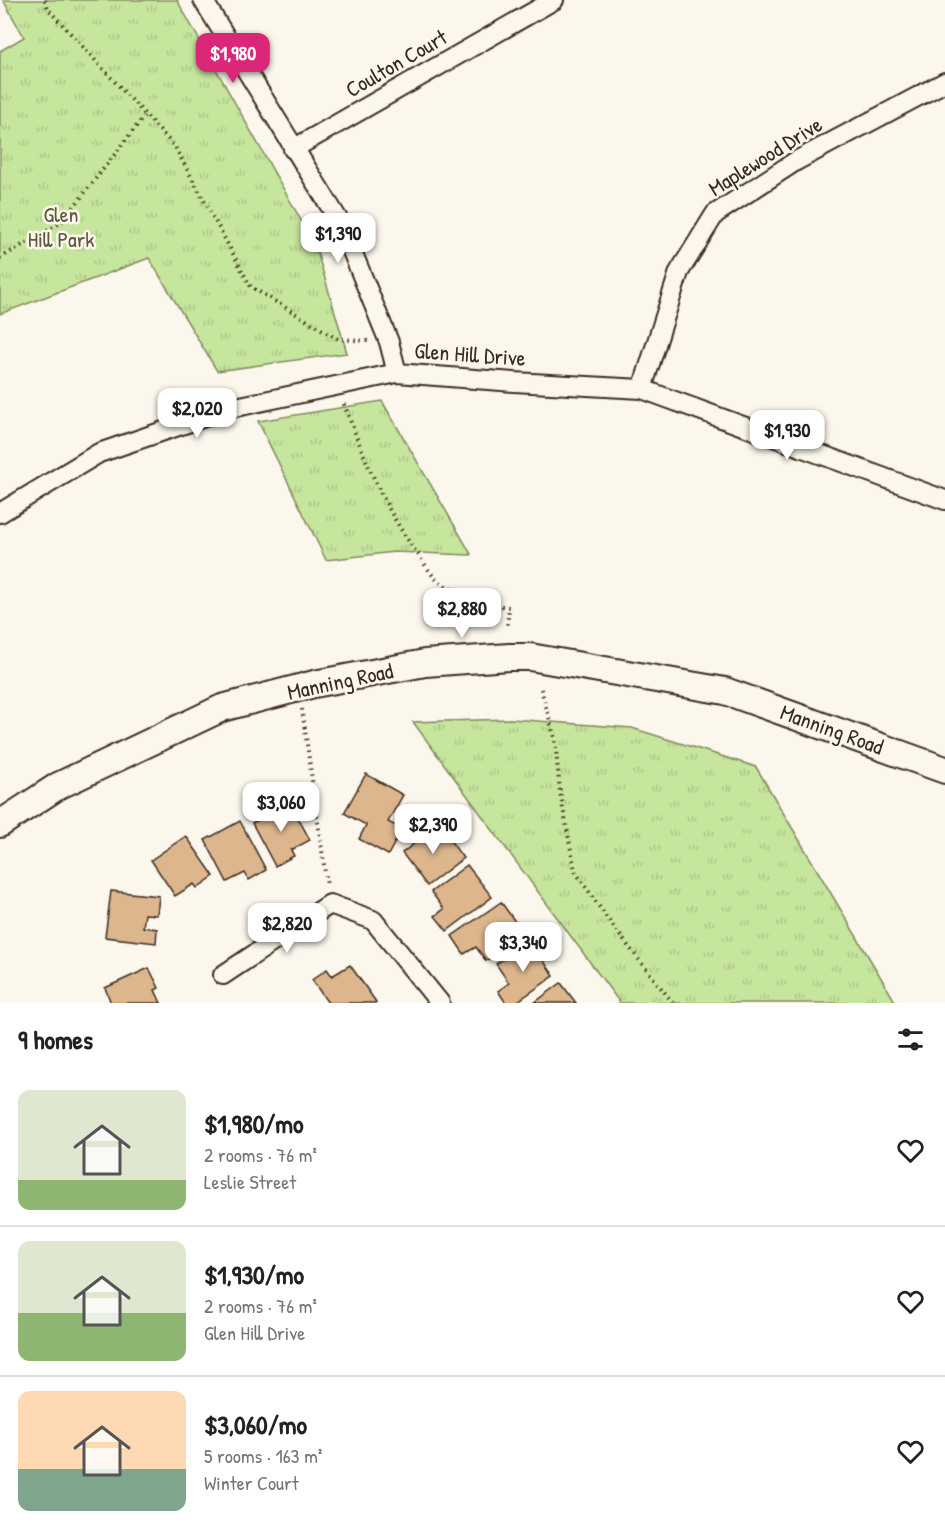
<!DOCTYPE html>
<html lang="en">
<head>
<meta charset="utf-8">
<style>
	body { margin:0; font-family:"Patrick Hand",sans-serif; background:#f2f2f2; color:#222; height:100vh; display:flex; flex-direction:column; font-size:22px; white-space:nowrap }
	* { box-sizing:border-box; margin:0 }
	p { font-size:20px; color:#767676 }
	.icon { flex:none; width:33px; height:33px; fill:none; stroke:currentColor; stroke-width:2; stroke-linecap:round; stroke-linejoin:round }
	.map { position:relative; height:1003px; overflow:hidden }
	.details { display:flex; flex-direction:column; background:#fff; flex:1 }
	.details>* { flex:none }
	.price { position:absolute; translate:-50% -51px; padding:0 14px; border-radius:12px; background:#fff; color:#222; font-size:20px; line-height:39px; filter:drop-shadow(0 2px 3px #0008) }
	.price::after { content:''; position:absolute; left:50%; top:36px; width:18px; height:14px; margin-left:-9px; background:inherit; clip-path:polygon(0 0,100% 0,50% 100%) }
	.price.current { background:#db2777; color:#fff }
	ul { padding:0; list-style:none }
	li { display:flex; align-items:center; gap:18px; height:150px; padding:0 18px }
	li+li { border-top:2px solid #e0e0e0 }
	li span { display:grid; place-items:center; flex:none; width:168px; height:120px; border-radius:12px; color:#555 }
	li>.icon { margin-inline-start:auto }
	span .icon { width:72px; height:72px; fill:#fffc; stroke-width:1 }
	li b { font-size:26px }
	h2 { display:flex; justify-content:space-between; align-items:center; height:72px; padding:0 18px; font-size:26px }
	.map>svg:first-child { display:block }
	.grass { fill:url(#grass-tufts); stroke:#80885e; stroke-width:1.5 }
	.building { fill:#ddb68e; stroke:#3b2a1e; stroke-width:1.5 }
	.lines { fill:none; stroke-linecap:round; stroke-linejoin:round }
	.minor-casing { stroke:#3b2a1e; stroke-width:22 }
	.secondary-casing { stroke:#3b2a1e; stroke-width:30 }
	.path { stroke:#3b2a1e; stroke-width:4; stroke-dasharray:1.5 4.5; stroke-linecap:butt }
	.minor { stroke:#fbf7ec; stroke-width:18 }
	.secondary { stroke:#fbf7ec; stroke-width:26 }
	.labels { text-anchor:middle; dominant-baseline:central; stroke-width:5; stroke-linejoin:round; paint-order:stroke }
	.street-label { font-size:22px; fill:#3b2a1e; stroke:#fbf7ec }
	.park-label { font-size:22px; fill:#5e593e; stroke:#fbf7ec }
</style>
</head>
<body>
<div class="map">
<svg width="945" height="1003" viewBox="0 0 945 1003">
	<defs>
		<pattern id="grass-tufts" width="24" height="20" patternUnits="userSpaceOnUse" patternTransform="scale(1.5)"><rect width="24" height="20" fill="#c6e59d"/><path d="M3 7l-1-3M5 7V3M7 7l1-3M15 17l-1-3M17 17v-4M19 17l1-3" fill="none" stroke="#abc587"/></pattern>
	</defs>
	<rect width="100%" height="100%" fill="#fbf7ec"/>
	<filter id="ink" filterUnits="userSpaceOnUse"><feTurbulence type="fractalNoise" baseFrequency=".0167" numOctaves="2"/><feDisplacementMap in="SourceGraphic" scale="12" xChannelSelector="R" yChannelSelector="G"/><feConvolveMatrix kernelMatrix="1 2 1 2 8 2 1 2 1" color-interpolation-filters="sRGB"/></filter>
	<g filter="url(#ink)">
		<path class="grass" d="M3,0H177L315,245L347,353L217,371L149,258L0,314V51L24,37Z
			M382,401L471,554V555L394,552L326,560L258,421Z
			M511,719L632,728L756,767L896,1003H620L413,722Z"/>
		<path class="building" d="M366,774L403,795L388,822L402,829L388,855L359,839L366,825L344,813Z
			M290,803L310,840L291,850L294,856L275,866L252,823Z
			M240,821L266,870L249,880L245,873L227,882L205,840Z
			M439,825L463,858L427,886L402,853Z
			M186,836L214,876L197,888L194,884L175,896L151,860Z
			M467,865L492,897L447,931L435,916L444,909L431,892Z
			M111,891L159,896L157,915L145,914L143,927L157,929L156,943L105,937Z
			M501,902L524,934L486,961L476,947L464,954L452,936Z
			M530,941L554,976L515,1003H506L498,991L509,983L496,964Z
			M350,965L376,1002L375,1003H328L312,980L327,969L332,976Z
			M149,968L159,988L155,990L161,1003H111L105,988Z
			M561,983L576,1003H534Z"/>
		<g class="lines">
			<g class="minor-casing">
				<path id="minor" d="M203,0L341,224L389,342L397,373
					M293,149L554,0
					M642,389L679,272L715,214L796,161L945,82
					M0,513L99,453L231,408L397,373L514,382L642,389L945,500
					M223,975L330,904L373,920L440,1003"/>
			</g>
			<g class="secondary-casing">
				<path id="secondary" d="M0,824L58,786L222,708L314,684L425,663L509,657H530L725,691L945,770"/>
			</g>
			<path class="path" d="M45,0L48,9L175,147L251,287L338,339L369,341
				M0,258L62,222L146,114
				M344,404C364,457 383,507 417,553C423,561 429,572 436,579C452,593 487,605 509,607L507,628
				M541,689L555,739L560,792L575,871L611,924L673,1003
				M302,709L327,886"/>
			<use href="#minor" class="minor"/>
			<use href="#secondary" class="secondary"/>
		</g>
	</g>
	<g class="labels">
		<g class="street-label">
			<text transform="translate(396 63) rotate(-30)">Coulton Court</text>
			<text transform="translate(765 156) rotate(-32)">Maplewood Drive</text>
			<text transform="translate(470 354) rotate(4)">Glen Hill Drive</text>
			<text transform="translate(340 681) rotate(-12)">Manning Road</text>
			<text transform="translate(832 729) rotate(20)">Manning Road</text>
		</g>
		<g class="park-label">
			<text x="61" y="214">Glen<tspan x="61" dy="25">Hill Park</tspan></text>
		</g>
	</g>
</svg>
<b class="price current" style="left:233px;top:84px">$1,980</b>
<b class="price" style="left:338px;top:264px">$1,390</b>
<b class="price" style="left:197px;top:439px">$2,020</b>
<b class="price" style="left:787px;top:461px">$1,930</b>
<b class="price" style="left:462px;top:639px">$2,880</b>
<b class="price" style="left:281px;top:833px">$3,060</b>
<b class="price" style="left:433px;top:855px">$2,390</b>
<b class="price" style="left:287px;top:954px">$2,820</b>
<b class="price" style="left:523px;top:973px">$3,340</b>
</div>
<section class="details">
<h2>9 homes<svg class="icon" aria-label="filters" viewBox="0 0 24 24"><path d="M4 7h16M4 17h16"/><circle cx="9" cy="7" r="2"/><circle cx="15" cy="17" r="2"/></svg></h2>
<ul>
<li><span style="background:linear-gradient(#dfe7d0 75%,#8fb573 0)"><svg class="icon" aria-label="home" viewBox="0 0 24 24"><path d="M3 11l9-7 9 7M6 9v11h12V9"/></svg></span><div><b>$1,980/mo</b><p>2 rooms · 76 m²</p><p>Leslie Street</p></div><svg class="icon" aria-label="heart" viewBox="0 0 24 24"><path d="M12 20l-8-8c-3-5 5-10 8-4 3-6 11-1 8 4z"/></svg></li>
<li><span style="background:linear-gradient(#dfe7d0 60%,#8fb573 0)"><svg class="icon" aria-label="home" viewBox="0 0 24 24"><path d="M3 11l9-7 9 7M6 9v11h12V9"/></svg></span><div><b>$1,930/mo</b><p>2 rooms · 76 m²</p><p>Glen Hill Drive</p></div><svg class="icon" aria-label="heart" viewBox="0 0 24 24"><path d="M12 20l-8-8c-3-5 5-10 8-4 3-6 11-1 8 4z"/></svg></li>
<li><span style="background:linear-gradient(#ffd9b3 65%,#7fa58c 0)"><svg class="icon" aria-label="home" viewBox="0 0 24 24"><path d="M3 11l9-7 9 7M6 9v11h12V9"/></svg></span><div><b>$3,060/mo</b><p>5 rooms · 163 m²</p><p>Winter Court</p></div><svg class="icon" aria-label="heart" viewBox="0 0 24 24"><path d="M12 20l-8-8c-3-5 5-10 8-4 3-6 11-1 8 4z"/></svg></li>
</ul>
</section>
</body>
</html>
